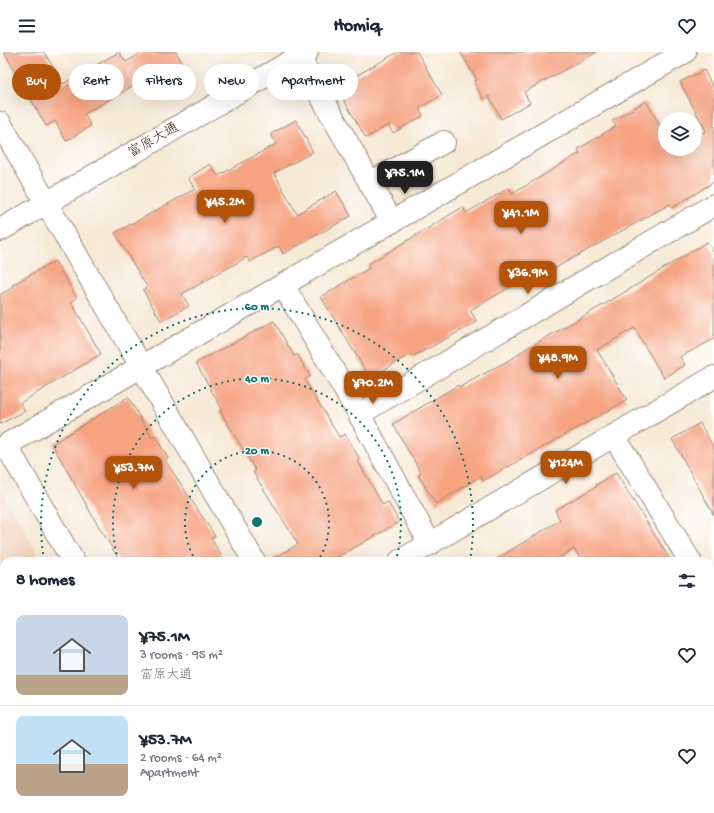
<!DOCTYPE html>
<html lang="en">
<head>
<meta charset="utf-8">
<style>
	body { margin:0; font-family:"Gochi Hand","Klee One",sans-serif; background:#f2f2f3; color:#1f2937; height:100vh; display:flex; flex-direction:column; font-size:15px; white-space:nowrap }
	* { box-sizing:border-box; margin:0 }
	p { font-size:13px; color:#747a83 }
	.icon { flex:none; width:22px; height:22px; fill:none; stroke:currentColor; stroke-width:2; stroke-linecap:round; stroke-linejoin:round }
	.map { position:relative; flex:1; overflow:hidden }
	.side { position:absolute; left:0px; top:505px; width:714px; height:256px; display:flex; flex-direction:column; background:#fff; border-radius:12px 12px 0 0; box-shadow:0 4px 16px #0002 }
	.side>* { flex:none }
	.banner { position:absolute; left:12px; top:12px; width:400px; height:36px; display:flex; gap:8px }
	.buttons { position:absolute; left:658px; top:60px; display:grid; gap:8px }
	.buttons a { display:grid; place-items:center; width:44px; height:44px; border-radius:50%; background:#fff; box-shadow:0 4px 16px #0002; font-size:20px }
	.price { position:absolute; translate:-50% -34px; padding:0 9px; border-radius:8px; background:#b45309; color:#fff; font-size:13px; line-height:26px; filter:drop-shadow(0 1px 2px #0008) }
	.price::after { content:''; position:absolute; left:50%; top:24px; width:12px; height:9px; margin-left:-6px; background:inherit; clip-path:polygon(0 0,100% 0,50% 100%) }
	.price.current { background:#222; color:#fff }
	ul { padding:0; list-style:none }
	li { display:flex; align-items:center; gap:12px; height:100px; padding:0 16px }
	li+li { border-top:1px solid #e0e1e3 }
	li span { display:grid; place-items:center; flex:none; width:112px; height:80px; border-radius:8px; color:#555 }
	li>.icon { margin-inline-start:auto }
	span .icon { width:48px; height:48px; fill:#fffc; stroke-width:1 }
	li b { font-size:17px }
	h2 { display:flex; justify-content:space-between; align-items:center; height:48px; padding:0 16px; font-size:17px }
	.pill { padding:0 14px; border-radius:18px; background:#fff; box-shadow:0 4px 16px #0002; font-size:14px; line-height:36px }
	.pill.current { background:#b45309; color:#fff }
	header { display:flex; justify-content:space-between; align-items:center; height:52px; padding:0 16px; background:#fff; font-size:18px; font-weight:700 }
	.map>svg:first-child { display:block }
	.built { fill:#f3d4be }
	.building { fill:#f6a381 }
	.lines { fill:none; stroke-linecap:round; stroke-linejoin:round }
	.minor-casing { stroke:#988a7a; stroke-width:24 }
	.minor { stroke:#fff; stroke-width:22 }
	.ring { fill:none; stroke:#0f766e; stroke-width:2; stroke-dasharray:2 4 }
	.labels { text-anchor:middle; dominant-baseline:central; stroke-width:3; stroke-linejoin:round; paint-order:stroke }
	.street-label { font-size:14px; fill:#3b2a1e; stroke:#fff }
	.centre { fill:#0f766e; stroke:#fff; stroke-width:2 }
	.ring-label { font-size:12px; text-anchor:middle; font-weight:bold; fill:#0f766e; stroke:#fff; stroke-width:3; stroke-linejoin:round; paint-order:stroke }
</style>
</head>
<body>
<header><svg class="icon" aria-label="menu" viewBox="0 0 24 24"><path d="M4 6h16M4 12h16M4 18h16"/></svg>Homiq<svg class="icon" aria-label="heart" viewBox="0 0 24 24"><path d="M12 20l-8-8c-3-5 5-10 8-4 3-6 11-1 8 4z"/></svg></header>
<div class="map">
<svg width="714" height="761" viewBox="0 0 714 761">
	<rect width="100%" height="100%" fill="#fff"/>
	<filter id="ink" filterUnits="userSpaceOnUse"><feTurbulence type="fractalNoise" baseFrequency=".025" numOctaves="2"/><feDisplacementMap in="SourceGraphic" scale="8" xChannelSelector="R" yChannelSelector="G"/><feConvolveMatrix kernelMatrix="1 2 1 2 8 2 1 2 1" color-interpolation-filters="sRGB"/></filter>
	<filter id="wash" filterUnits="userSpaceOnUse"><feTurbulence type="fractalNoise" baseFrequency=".012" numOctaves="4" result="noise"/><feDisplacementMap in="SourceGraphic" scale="16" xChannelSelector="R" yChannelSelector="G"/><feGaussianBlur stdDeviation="0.9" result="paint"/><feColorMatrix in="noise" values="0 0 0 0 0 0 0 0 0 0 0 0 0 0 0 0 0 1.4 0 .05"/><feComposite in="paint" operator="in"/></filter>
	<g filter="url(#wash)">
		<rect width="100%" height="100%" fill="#f6e9d5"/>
		<path class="built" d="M0,436L42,509H4V757H184L187,761H0Z"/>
		<g id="blocks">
			<path class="building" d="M4,0H44L63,32L119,0L126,10L143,0H176L189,23L164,38L154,22L84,62L91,74L66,89L55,69L46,74Z
				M398,0H417L442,43L419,56L423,64L393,81L388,73L366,86L336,35Z
				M460,0H597L524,40L530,51L501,67L489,44L483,47L474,29L477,28Z
				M704,18L714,37V130L672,156L670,152L530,230L527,226L470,258L477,270L412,305L410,302L370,326L321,245L369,216L367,213L463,155L466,161L509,136L512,142L580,101L578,97L616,74L612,69L646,49L665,82V97H695V85L706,79L680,30Z
				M296,68L313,100L274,121L297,162L336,139L351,164L283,202L279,194L250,210L247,205L182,242L189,254L161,269L143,238L147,235L115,181L195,137L188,126L210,112L218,124L276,92L271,82Z
				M707,190L714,201V287L680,305L685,313L664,326L634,276L597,298L627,348L483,429L481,424L436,452L418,423L421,421L393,372L458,333L460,335L520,302L519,301L610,249Z
				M55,209L77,246L71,250L101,302L20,351L25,359L0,372V243L14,235L12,233Z
				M274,269L294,304L297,302L310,324L305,328L339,385L345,382L360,408L358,409L383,453L388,450L399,470L331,509H269L298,492L253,420L256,419L220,359L222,357L196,311Z
				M128,345L152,386L155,384L168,406L165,408L215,484L211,486L224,509H120L96,470L52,392Z
				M700,371L714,396V463L672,387Z
				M616,421L671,509H582L574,497L555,509H493L560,468L555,458L597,434L596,433Z"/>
		</g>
	</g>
	<g filter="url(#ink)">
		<use href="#blocks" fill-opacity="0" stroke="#988a7a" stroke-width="1"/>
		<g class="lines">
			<g class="minor-casing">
				<path id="minor" d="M299,5L392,170
					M0,71L254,509
					M370,131L444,90
					M0,178L307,0
					M283,233L359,362L430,492
					M359,362L714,153
					M614,384L690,509
					M73,509L6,393L685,0
					M400,509L714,325
					M710,542L714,548
					M0,630L4,636
					M710,692L714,685
					M214,757L217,761
					M395,757L397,761
					M597,757L600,761
					M49,761L50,757
					M672,761L674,757"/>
			</g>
			<use href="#minor" class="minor"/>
		</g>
	</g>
	<g class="ring">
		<path d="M196 509A72 72 0 1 1 318 509"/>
		<path d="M118 508A144 144 0 1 1 396 508"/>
		<path d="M44 508A216 216 0 1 1 470 508"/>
	</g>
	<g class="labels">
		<g class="street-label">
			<text transform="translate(154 89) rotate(-30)">富原大通</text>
		</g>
	</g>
	<circle cx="257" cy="470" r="6" class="centre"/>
	<g class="ring-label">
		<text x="257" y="258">60 m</text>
		<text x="257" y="330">40 m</text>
		<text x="257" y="402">20 m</text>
	</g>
</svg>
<div class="buttons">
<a><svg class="icon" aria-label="layers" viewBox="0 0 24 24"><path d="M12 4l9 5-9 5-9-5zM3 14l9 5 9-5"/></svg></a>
</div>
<b class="price current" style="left:405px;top:143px">¥75.1M</b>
<b class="price" style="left:225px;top:172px">¥45.2M</b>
<b class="price" style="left:521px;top:183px">¥41.1M</b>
<b class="price" style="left:528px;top:243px">¥36.9M</b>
<b class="price" style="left:558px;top:328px">¥48.9M</b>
<b class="price" style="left:373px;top:353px">¥70.2M</b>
<b class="price" style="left:566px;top:433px">¥124M</b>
<b class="price" style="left:134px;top:438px">¥53.7M</b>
<div class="banner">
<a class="pill current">Buy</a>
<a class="pill">Rent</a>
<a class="pill">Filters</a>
<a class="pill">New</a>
<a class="pill">Apartment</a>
</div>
<section class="side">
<h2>8 homes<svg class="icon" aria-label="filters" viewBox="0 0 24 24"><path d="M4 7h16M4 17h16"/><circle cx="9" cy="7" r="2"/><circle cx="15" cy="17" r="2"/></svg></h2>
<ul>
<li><span style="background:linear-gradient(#c9d6e8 75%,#b9a48a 0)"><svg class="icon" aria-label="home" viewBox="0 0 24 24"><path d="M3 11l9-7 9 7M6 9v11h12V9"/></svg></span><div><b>¥75.1M</b><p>3 rooms · 95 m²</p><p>富原大通</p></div><svg class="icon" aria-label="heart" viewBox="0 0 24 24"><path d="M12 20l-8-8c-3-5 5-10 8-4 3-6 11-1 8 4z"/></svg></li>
<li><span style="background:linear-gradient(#bfe0f5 60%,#b9a48a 0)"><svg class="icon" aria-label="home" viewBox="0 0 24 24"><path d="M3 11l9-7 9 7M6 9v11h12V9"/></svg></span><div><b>¥53.7M</b><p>2 rooms · 64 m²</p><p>Apartment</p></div><svg class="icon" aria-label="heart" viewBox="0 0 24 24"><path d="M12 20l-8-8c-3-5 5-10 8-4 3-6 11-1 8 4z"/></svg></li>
</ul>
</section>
</div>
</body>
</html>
